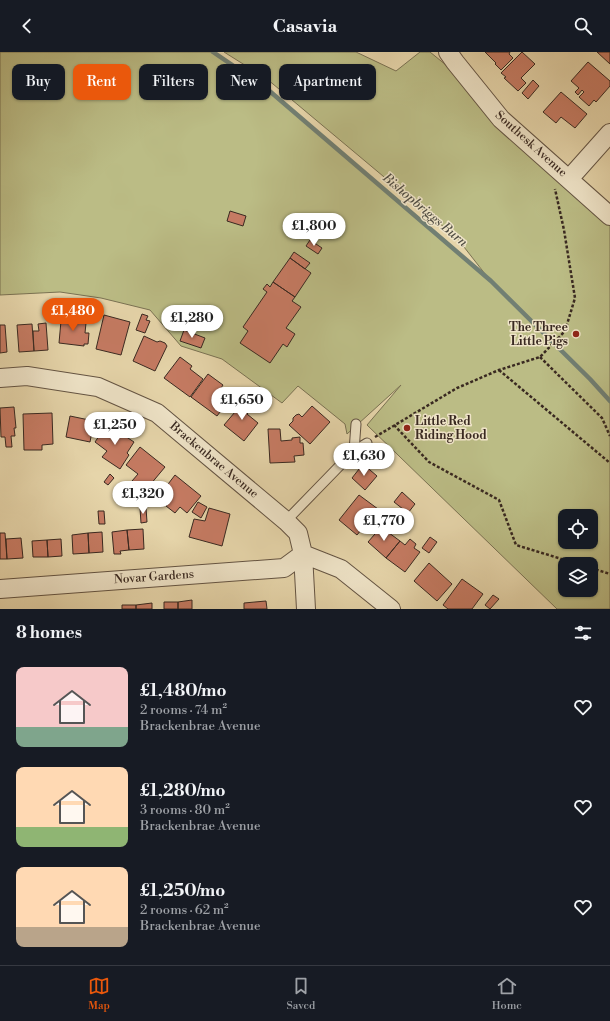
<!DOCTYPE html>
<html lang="en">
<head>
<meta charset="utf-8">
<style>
	body { margin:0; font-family:"Libre Bodoni",serif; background:#20242c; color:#f1f3f6; height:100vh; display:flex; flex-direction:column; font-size:15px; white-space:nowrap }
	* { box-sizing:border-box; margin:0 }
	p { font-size:13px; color:#9ea1a6 }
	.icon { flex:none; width:22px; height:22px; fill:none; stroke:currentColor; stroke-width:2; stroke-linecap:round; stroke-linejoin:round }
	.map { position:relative; height:557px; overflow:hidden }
	.details { display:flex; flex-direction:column; background:#171b24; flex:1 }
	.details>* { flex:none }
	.top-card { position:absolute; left:12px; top:12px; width:400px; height:36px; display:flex; gap:8px }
	.fabs { position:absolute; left:558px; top:457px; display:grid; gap:8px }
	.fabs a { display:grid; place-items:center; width:40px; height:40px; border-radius:8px; background:#171b24; box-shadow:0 1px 3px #0004; font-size:20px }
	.price { position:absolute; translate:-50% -34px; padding:0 9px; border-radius:14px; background:#fff; color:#222; font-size:13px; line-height:26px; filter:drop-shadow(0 1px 2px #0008) }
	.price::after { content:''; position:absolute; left:50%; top:24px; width:12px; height:9px; margin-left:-6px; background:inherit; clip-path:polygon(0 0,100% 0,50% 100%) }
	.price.current { background:#ea580c; color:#fff }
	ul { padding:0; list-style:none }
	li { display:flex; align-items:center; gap:12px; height:100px; padding:0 16px }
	li span { display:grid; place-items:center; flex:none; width:112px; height:80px; border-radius:8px; color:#555 }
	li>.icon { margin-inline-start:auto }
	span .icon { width:48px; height:48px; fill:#fffc; stroke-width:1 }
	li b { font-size:17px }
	h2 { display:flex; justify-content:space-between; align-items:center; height:48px; padding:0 16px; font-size:17px }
	.chip { padding:0 14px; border-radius:8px; background:#171b24; box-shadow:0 1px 3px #0004; font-size:14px; line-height:36px }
	.chip.current { background:#ea580c; color:#fff }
	header { display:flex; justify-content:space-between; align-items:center; height:52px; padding:0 16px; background:#171b24; font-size:18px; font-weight:700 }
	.dock { display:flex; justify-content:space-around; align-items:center; height:56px; border-top:1px solid #363941; background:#171b24; font-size:11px; color:#9ea1a6 }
	.dock a { display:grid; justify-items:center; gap:2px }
	.dock .current { color:#ea580c }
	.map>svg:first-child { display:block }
	.green { fill:#bbbc85; stroke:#7a7253; fill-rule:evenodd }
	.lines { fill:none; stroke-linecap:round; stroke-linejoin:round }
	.stream { stroke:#717f73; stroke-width:4.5 }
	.building { fill:#c67b63; stroke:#392921 }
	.service-casing { stroke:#645443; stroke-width:11 }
	.minor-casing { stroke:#645443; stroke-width:20 }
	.path { stroke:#392921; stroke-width:2.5; stroke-dasharray:3 2; stroke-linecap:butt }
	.service { stroke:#efe4c8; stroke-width:9 }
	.minor { stroke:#efe4c8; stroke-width:18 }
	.poi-dot { fill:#8f2418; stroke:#efe4c8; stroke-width:1.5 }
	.labels { text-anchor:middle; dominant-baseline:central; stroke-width:3; stroke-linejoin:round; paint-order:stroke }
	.street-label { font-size:12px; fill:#392921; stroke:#efe4c8 }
	.poi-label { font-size:12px; font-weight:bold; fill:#392921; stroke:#efe4c8; text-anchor:end }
	.water-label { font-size:13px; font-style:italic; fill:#504d43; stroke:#efe4c8 }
</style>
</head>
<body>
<header><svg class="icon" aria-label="back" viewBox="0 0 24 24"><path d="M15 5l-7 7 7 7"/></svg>Casavia<svg class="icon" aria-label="search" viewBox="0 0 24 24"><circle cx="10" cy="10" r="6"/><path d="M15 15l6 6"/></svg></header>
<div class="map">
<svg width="610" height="557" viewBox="0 0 610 557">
	<rect width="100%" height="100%" fill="#e6d5aa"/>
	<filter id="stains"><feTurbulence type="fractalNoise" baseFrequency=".005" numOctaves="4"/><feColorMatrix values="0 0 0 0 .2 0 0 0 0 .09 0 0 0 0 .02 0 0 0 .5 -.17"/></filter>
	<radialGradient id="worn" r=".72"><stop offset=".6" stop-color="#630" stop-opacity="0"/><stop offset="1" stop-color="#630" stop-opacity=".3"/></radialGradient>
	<path class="green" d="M0,0H215L266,36L489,227L457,186L267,27L224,0H356L396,19L420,0H430L549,97L610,158V557H557L367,373L401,333L347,382L345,372L298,334L282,351L222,307L181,294L150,258L101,246L60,240L0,243ZM565,464H591V490H565ZM565,512H591V538H565Z"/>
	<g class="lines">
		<path class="stream" d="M213,0L266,36L491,229L590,327L610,349"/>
	</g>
	<path class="building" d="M485,0H510L509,2L513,6L501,18L495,12L496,11Z
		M522,0L535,12L521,26L526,31L518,39L504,26L506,25L501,21Z
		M597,0H610V12Z
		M588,10L610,29V34L596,50L594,48L589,54L579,45L584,40L582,38L578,43L575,40L579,36L571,29Z
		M533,28L539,34L528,47L522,41Z
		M561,40L587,62L575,76L561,65L556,71L543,60Z
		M230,159L246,164L243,174L227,169Z
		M310,188L322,196L318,202L306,194Z
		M294,200L310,211L305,217L290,206Z
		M290,206L311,221L295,245L273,230Z
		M273,230L295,245L292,249L301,255L286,276L295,282L287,295L283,292L270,311L240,291L248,279L243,275L267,240L263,237L267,232L270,235Z
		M67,261L76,262L75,270L86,271L85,281H89L88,292H84V294L59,291L61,269L66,270Z
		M142,262L148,264L146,268L150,269L145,281L136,278Z
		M104,263L130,270L121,303L96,297Z
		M46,271L48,298L34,299L33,279H39L38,272Z
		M32,272L34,299L19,300L17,273Z
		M0,273H5L7,300L0,301Z
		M184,278L205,286L201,296L180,289Z
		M144,284L157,290L160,289L165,291L167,294L155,319L133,309Z
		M180,305L192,314L190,317L203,327L190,345L164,326Z
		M208,322L223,333L219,339L230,347L217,364L191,345Z
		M246,347L254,354L247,362L258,371L244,389L224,373Z
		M312,354L330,370L310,392L289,373L293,369V366L296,363L299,362L302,365Z
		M14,355L16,376H14L15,384H11L12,395H6L5,385H1L0,356Z
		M52,361L53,392L42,393V398H24L23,362Z
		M70,364L94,369L90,390L66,385Z
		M106,374L111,378L113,376L134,390L127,401L129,403L120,417L102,405L107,399L95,390Z
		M268,377H280L281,389L292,388V386L300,385V391H303L304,403L294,404L295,410L270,411Z
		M140,395L165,415L145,439L132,429L138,422L126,413Z
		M363,412L377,424L365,438L352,426Z
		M110,422L114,426L108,433L104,430Z
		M175,423L201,444L187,461L180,455L175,461L166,454L171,448L162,440Z
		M402,440L415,452L408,461L394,450Z
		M359,443L378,457L357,483L339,468Z
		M198,450L207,455L201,466L192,460Z
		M140,456H146L147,470L141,471Z
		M209,456L230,462L222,494L189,485L194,467L205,469Z
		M98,459H104L105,472H99Z
		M381,475L400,489L386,506L368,490Z
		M143,477L144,497L129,498L127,478Z
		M127,478L129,498L120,499L121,502H114L112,480Z
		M102,480L103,500L89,501L88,481Z
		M0,481H5L7,507H0Z
		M88,481L89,501L73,502L72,483Z
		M430,485L437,490L429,501L422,496Z
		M21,486L23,506L7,507L6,487Z
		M61,487L62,504L48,505L47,488Z
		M410,487L416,492L414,496L420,500L405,520L386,506L400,489L405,493Z
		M47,488L48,505H33L32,489Z
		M429,511L452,532L437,549L414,529Z
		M462,527L483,542L472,557H448L443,553Z
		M493,543L499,547L490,557L485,553Z
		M192,548V557H178V550Z
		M266,549L267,557H244V551Z
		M164,550H178V557H164Z
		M152,551V557H136V553Z
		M122,553H136V557H122Z"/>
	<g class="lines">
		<g class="service-casing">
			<path id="service" d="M354,399L356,372
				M286,469L354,399L367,391"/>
		</g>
		<g class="minor-casing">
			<path id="minor" d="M448,0L455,10L501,67L610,164
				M569,127L610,81
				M0,326L27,324L98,335L157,361L286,469L298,481L303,502L306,557
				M303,502L341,517L391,557
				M0,537L284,516L303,502"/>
		</g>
		<path class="path" d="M540,305L602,366L610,384
			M499,318L610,411
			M394,373L429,410L499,448L516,493L578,512
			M375,385L457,336L499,318L540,305L565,279L575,246L564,178L555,137
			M591,516L610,522"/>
		<use href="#service" class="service"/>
		<use href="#minor" class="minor"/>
	</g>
	<g class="poi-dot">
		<circle cx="576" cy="282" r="4"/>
		<circle cx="407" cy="376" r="4"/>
	</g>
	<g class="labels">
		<g class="street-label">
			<text transform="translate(531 92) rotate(42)">Southesk Avenue</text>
			<text transform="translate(214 408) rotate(40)">Brackenbrae Avenue</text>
			<text transform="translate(154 525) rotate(-4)">Novar Gardens</text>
		</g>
		<g class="poi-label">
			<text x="568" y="275">The Three<tspan x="568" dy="14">Little Pigs</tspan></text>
			<text x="415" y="369" text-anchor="start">Little Red<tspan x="415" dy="14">Riding Hood</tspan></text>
		</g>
		<g class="water-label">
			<text transform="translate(425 158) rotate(40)">Bishopbriggs Burn</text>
		</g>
	</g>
	<rect width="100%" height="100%" filter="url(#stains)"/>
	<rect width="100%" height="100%" fill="url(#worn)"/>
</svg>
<div class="fabs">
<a><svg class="icon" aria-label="locate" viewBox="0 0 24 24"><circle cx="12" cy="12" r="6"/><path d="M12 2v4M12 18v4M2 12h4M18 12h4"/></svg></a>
<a><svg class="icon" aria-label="layers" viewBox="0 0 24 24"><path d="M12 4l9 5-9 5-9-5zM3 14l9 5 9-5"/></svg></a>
</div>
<b class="price" style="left:314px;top:195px">£1,800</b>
<b class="price current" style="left:73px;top:280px">£1,480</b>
<b class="price" style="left:192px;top:287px">£1,280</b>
<b class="price" style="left:242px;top:369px">£1,650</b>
<b class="price" style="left:115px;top:394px">£1,250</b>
<b class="price" style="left:364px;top:425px">£1,630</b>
<b class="price" style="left:143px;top:463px">£1,320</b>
<b class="price" style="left:384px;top:490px">£1,770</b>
<div class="top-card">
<a class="chip">Buy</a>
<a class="chip current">Rent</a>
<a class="chip">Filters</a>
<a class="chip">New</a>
<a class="chip">Apartment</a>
</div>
</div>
<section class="details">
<h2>8 homes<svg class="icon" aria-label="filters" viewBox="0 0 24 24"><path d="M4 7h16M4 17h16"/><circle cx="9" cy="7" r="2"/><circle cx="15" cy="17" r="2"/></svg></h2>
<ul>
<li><span style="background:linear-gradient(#f6c9c9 75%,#7fa58c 0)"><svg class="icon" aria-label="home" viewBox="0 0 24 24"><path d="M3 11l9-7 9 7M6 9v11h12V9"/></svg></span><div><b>£1,480/mo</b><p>2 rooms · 74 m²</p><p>Brackenbrae Avenue</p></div><svg class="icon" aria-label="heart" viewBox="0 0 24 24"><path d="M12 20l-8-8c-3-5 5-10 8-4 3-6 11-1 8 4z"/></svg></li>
<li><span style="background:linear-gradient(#ffd9b3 75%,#8fb573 0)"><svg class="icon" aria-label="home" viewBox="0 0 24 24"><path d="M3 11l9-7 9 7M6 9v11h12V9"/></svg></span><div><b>£1,280/mo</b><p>3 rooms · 80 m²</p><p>Brackenbrae Avenue</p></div><svg class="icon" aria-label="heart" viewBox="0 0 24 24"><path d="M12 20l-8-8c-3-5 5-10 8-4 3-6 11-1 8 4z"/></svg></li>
<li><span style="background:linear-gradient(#ffd9b3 75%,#b9a48a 0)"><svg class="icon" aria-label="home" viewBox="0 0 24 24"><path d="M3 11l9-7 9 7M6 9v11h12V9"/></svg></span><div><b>£1,250/mo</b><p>2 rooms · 62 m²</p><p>Brackenbrae Avenue</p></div><svg class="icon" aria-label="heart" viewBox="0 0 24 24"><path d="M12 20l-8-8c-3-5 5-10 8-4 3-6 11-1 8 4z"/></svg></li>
</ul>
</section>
<nav class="dock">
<a class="current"><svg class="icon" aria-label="map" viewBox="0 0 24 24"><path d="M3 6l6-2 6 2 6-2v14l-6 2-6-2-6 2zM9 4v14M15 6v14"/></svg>Map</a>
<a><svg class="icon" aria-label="saved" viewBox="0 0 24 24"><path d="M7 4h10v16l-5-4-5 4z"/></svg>Saved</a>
<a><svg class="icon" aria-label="home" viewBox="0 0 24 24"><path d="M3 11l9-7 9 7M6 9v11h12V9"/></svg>Home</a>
</nav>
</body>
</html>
